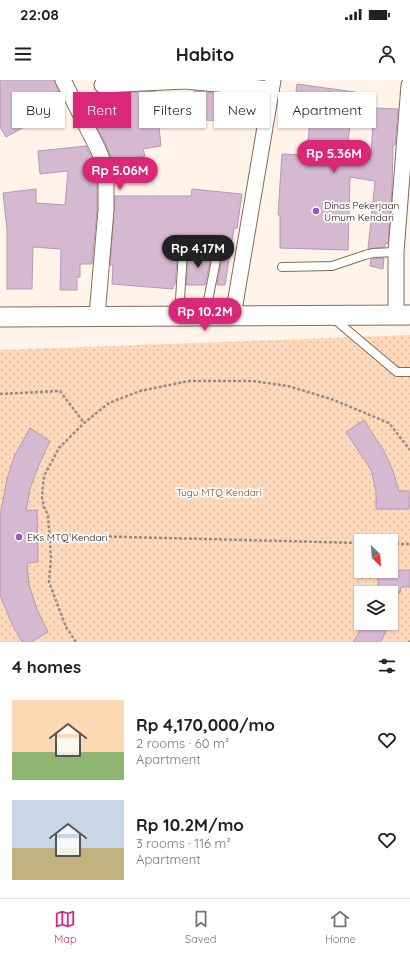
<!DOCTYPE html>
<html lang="en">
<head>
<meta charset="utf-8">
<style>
	body { margin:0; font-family:Quicksand,sans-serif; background:#f6f6f6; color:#202124; height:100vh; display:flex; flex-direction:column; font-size:15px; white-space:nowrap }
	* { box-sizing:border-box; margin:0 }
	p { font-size:13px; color:#757577 }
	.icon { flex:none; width:22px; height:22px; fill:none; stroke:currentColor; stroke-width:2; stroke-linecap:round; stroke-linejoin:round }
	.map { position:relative; height:562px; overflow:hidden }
	.side { display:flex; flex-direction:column; background:#fff; flex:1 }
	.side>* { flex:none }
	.hud { position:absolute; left:12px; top:12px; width:386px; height:36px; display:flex; gap:8px }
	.needle { width:26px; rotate:155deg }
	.fabs { position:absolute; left:354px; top:454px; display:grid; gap:8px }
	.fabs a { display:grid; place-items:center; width:44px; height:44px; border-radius:0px; background:#fff; box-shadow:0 1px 3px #0004; font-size:20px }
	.price { position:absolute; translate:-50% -34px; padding:0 9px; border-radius:14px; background:#db2777; color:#fff; font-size:13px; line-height:26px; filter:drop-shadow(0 1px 2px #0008) }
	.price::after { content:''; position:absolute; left:50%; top:24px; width:12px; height:9px; margin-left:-6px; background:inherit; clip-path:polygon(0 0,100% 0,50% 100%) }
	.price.active { background:#222; color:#fff }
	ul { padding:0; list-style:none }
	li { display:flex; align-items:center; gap:12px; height:100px; padding:0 12px }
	li span { display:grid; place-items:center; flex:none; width:112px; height:80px; border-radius:0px; color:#555 }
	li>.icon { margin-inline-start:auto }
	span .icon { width:48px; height:48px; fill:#fffc; stroke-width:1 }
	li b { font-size:17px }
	h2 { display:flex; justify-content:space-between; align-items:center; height:48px; padding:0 12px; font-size:17px }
	.chip { padding:0 14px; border-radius:0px; background:#fff; box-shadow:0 1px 3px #0004; font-size:14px; line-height:36px }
	.chip.active { background:#db2777; color:#fff }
	.status { display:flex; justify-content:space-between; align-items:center; height:28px; padding:0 20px; background:#fff; direction:ltr }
	.status svg { height:11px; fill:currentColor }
	header { display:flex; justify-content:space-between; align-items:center; height:52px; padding:0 12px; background:#fff; font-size:18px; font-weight:800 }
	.dock { display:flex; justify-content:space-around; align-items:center; height:56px; border-top:1px solid #e0e0e0; background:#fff; font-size:11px; color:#757577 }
	.dock a { display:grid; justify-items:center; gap:2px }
	.dock .active { color:#db2777 }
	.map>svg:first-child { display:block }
	.park { fill:url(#park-dots); fill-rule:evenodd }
	.building { fill:#d5b9d1; stroke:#b49ab0 }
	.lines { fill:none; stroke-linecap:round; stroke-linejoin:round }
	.service-casing { stroke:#866b58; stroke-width:10 }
	.minor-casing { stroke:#866b58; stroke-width:17 }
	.tertiary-casing { stroke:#866b58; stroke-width:21 }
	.path { stroke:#978c84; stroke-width:2.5; stroke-dasharray:3 2; stroke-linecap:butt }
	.service { stroke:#fff; stroke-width:8 }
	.minor { stroke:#fff; stroke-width:15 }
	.tertiary { stroke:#fff; stroke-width:19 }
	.poi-dot { fill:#9753c8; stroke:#fff; stroke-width:1.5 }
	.labels { text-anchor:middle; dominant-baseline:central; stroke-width:3.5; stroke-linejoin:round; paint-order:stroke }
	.poi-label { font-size:10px; fill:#1b1109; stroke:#fff; text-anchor:start }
	.park-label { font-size:10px; fill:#784820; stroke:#fff }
</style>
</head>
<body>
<div class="status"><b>22:08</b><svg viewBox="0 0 49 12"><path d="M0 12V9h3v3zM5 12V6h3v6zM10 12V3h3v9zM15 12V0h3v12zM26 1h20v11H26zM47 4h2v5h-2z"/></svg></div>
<header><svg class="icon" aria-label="menu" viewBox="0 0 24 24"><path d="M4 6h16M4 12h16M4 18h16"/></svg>Habito<svg class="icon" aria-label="person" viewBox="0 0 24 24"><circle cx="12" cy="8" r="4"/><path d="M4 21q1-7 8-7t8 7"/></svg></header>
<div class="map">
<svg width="410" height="562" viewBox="0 0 410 562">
	<defs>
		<pattern id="park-dots" width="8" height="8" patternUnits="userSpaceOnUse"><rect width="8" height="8" fill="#fed8bb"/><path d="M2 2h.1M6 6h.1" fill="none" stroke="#d9b89f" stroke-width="1.8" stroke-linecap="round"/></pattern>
	</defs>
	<rect width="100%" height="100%" fill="#fff3ea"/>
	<path class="park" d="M410,255V562H0V270ZM361,461H391V491H361ZM361,513H391V543H361Z"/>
	<path class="building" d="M0,0H54L63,20L21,41L24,47L6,57L0,47Z
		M297,4L355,12L346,74L371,75L374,28L398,29L395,65H393L392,109L388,164L385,163V167L368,169L375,101L350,97L348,170L280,168V135H278L282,74L307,75L310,38L293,36Z
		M155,11L161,66L143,69L145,76L113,82L106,65L81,16L97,12L102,14Z
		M194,11L236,15L234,42L192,39Z
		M86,66L95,86L97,96V130L92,184H80V197H77V210H60L61,169L33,167L32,209H7V148L3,113L36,109V123L65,125L68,91L40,94L38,71Z
		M192,109L242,114L237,148H234L225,205H217L222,176L221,171L212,165L196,162L185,164L178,169L175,205H173V209L112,204L113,185H110L115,116H191Z
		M195,173L204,174L211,177L205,205H186L188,174Z
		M384,178L383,189L370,186L371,179Z
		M364,340L384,371L393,391L399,411H409V429H376V411L371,390L346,352Z
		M30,348L50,361L38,387L30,409L26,431L37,430L38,482L27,483L29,505L37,529L48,552L31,562H22L11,542L0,515V435L7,399L14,377Z
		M410,490V507H401L400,513H378V491Z
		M365,543H389L381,562H353Z"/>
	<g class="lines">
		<g class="service-casing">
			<path id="service" d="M282,187L332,186L365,175L373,173L396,172
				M179,236L183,171C190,164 211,167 217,175L205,236
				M333,238L397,292H410"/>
		</g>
		<g class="minor-casing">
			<path id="minor" d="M63,0L98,69L104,84L106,95V130L97,236
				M102,5L185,1L271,9
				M396,234V172L409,5
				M233,236L273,0"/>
		</g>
		<g class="tertiary-casing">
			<path id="tertiary" d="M0,237L410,235"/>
		</g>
		<path class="path" d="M0,314L60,311L84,343
			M49,455L361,463
			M391,464H410
			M76,562L66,547L49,502L51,478L48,435L44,427L42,417L44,396L59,368L84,343L109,323L140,311L189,301H253L288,306L334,320L389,343L410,370
			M409,562L410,561"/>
		<use href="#service" class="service"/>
		<use href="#minor" class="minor"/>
		<use href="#tertiary" class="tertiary"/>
	</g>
	<g class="poi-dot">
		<circle cx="316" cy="131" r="4"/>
		<circle cx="19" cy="457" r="4"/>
	</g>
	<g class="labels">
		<g class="poi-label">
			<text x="324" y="125">Dinas Pekerjaan<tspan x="324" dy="12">Umum Kendari</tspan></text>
			<text x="27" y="457">EKs MTQ Kendari</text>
		</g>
		<g class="park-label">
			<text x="219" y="412">Tugu MTQ Kendari</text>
		</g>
	</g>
</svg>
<div class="fabs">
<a><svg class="needle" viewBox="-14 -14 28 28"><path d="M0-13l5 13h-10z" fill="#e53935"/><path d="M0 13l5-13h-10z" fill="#757577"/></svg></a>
<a><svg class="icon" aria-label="layers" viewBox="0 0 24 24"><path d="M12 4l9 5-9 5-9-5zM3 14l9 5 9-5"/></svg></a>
</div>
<b class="price" style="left:334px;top:94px">Rp 5.36M</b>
<b class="price" style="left:120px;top:111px">Rp 5.06M</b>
<b class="price active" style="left:198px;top:189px">Rp 4.17M</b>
<b class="price" style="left:205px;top:252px">Rp 10.2M</b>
<div class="hud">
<a class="chip">Buy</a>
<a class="chip active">Rent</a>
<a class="chip">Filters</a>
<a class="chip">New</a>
<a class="chip">Apartment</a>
</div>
</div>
<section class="side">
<h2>4 homes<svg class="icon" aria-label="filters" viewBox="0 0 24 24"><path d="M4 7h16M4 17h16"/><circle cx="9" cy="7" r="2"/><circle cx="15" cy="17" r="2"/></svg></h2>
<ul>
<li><span style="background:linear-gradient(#ffd9b3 65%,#8fb573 0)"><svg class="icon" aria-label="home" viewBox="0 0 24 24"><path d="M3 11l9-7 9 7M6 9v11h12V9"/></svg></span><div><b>Rp 4,170,000/mo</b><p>2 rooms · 60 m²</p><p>Apartment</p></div><svg class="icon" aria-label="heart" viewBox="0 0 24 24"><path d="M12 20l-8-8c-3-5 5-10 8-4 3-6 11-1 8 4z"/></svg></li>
<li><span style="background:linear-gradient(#c9d6e8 60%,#c2b280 0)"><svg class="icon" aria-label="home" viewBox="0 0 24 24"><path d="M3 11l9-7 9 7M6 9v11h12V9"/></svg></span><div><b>Rp 10.2M/mo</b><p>3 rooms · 116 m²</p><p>Apartment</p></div><svg class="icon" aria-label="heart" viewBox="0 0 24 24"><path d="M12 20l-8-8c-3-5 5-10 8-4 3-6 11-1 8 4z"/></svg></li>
</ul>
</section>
<nav class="dock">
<a class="active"><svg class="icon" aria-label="map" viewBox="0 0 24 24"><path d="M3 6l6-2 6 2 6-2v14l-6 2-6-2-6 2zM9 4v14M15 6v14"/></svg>Map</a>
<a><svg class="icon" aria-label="saved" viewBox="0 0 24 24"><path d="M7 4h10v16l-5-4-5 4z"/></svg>Saved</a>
<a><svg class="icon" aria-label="home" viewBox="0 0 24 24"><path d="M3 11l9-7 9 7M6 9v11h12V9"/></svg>Home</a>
</nav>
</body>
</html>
